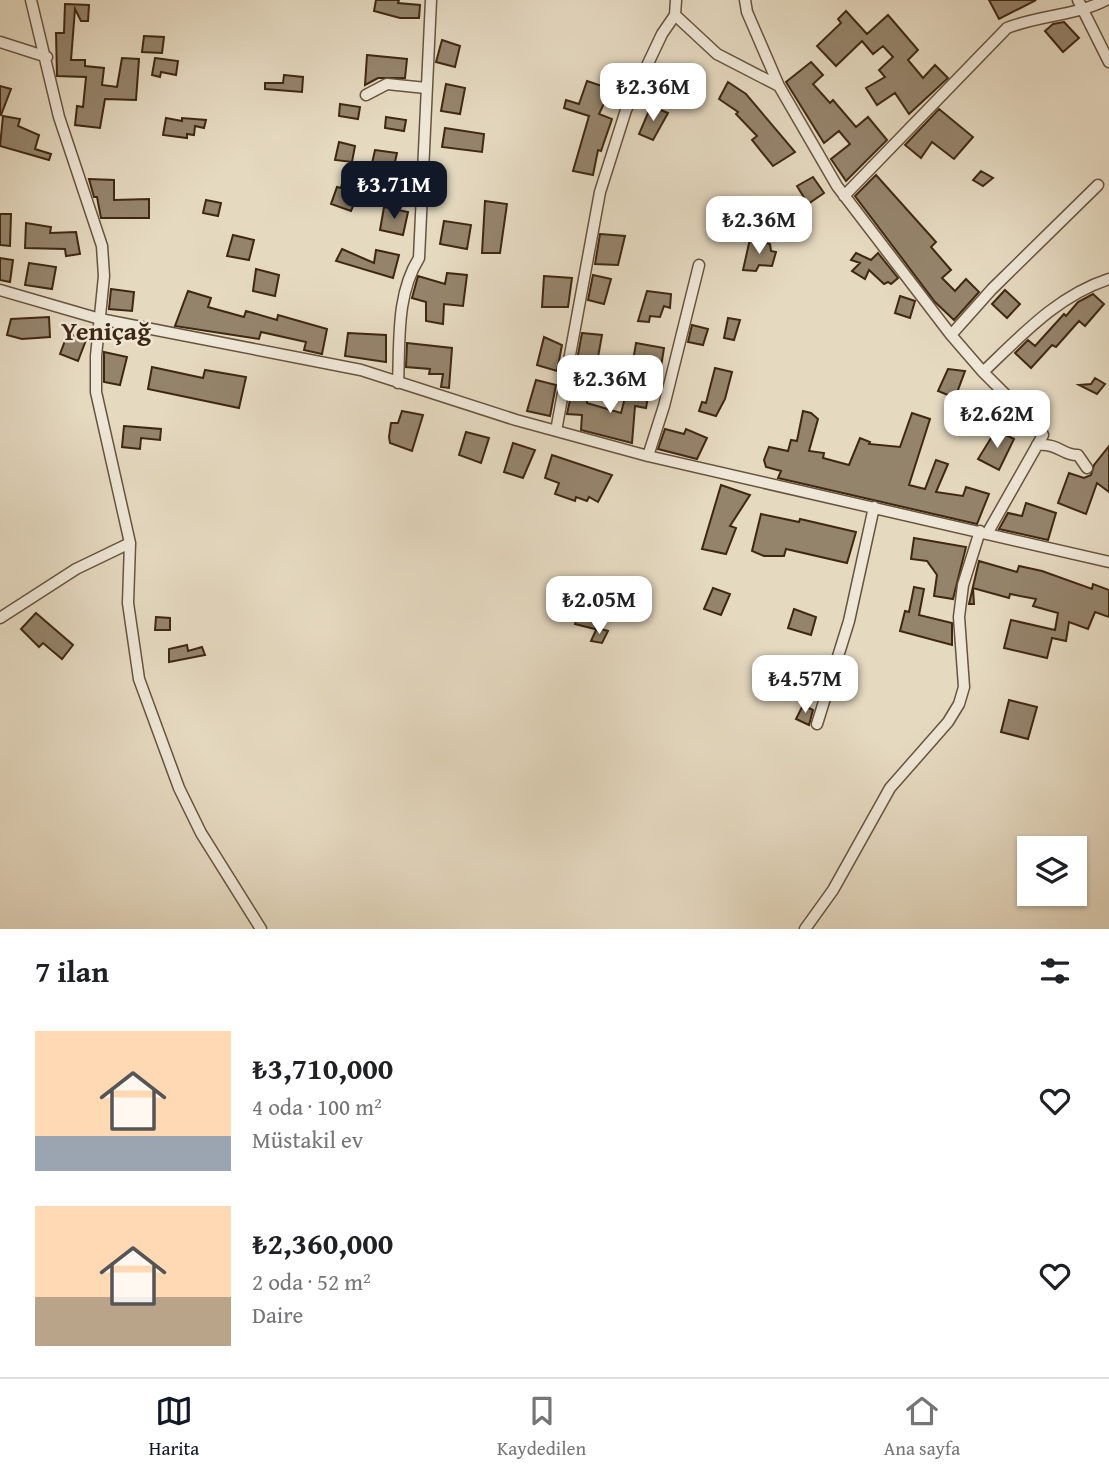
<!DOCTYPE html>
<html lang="tr">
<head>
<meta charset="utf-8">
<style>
	body { margin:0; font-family:"Gentium Book Plus",serif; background:#f6f6f6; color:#202124; height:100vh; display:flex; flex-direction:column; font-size:26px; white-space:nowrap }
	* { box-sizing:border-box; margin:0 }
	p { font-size:23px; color:#757577 }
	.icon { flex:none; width:38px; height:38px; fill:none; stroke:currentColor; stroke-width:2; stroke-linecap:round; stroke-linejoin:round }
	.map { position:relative; height:929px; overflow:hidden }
	.side { display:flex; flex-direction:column; background:#fff; flex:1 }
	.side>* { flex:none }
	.tools { position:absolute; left:1017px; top:836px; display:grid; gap:14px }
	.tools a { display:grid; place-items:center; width:70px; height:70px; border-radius:0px; background:#fff; box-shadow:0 2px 5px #0004; font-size:35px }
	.price { position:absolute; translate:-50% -60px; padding:0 16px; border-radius:14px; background:#fff; color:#222; font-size:23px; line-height:46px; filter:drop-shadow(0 2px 4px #0008) }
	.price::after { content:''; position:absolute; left:50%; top:42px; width:21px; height:16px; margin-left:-10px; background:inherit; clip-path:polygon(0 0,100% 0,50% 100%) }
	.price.on { background:#111827; color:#fff }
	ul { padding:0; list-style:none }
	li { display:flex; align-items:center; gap:21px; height:175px; padding:0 35px }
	li span { display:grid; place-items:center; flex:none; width:196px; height:140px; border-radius:0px; color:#555 }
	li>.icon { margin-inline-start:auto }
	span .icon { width:84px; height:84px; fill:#fffc; stroke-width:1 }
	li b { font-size:30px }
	h2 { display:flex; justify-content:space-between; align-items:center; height:84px; padding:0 35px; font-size:30px }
	.dock { display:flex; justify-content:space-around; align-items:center; height:98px; border-top:2px solid #e0e0e0; background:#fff; font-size:19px; color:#757577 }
	.dock a { display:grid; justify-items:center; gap:4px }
	.dock .on { color:#111827 }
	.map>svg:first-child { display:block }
	.building { fill:#95846c; stroke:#3f2811; stroke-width:2 }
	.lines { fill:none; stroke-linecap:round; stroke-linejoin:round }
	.minor-casing { stroke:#68543d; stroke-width:13 }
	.minor { stroke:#eee6d6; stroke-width:10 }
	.labels { text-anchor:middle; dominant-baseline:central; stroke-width:5; stroke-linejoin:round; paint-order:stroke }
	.quarter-label { font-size:26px; font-weight:bold; fill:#3f2811; stroke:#eee6d6 }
</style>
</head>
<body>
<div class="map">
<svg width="1109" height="929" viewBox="0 0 1109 929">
	<rect width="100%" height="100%" fill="#e5d9c0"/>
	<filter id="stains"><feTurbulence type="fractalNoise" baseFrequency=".00286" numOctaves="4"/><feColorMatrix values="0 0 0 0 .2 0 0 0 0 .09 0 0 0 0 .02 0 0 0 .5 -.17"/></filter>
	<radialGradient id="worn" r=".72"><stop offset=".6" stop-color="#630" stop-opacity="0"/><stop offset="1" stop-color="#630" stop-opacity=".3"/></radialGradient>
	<path class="building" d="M376,0H399L398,3L420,5L419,18H400L374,11Z
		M989,0H1036L999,19Z
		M65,4L89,5L88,21H81L75,9L71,60H85V66L104,68L102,85L117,87L122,58L139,59L136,100L105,99L100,128L75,125L77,106L83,107L86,77L57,76L56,33H64Z
		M846,11L867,34L888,15L918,50L908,60L923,78L935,65L948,78L909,114L895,93L877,105L866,88L885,77L879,70L893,57L883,46L873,54L862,41L836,66L817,46L841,23L838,19Z
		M1064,22L1079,38L1063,52L1045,31L1053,24Z
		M144,36L164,37L162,53L142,52Z
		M442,40L460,46L455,67L436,62Z
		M367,55L407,59L405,78H378L365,85Z
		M155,58L178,61L176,75L161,72L160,77L152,75Z
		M811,62L823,75L813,84L830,103L833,100L856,127L868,117L887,140L846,181L831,159L850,144L839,131L824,143L786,82Z
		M284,75L303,77L302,92L265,89V83H283Z
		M587,81L611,89L599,114L612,119L601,151L598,150L593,175L573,171L589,116L564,108L566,100L579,104Z
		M728,82L746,94L795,152L773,166L752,140L757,136L736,114L738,112L719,99Z
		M446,84L465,88L460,114L441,111Z
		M0,86L11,89L1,115L0,114Z
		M340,104L360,107L358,119L339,116Z
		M651,106L668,113L653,140L639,134Z
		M939,109L973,137L954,159L932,142L921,158L905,145Z
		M3,116L20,119L18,126L39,135L35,149L51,154L49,160L0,146Z
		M386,117L406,120L404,131L385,128Z
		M166,118L182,121V118L206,120L204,128L195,126L194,135L187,134V138L163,135Z
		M445,128L484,134L482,152L442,147Z
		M339,142L355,146L352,162L335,160Z
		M375,150L397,153L392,174L379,172L375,188L362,185L351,211L331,204L337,187L341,188L346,166L370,172Z
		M981,171L993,178L983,186L973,180Z
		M876,175L936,242L931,247L951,270L942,278L955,291L966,279L979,292L954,320L935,302L855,196Z
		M813,177L824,193L808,204L797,186Z
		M89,179L114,180V200L149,199V218H101L97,197H94Z
		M206,200L221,203L218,216L203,213Z
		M485,201L507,204L500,253H482Z
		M384,207L408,212L403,235L380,230Z
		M0,214H11L10,246L0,245Z
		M444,221L471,225L467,249L440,244Z
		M26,223L51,227L50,233L76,232L80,254L66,256L65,249L25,248Z
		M600,234L625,236L618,265L595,264Z
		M233,235L254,240L249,260L227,256Z
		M750,239L770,244L771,251L776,252L772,266L759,265L756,271L743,270Z
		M342,249L374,263L376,250L399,255L393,278L336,261Z
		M856,253L871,260L878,253L898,278L891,284L888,282L884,284L869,270L865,279L852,271L860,263L851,260Z
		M0,258L13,260L10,282L0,280Z
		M29,263L56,267L52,289L25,285Z
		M256,269L279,275L275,296L253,291Z
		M447,273L467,275L463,306L444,304L443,324L426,321V302L412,298L418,276L445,284Z
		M593,275L611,279L604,304L588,300Z
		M544,276L572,278L568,307H542Z
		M111,289L134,292L132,311L109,309Z
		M1005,290L1020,304L1007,318L992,304Z
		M188,291L211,298L208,307L244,317L246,311L277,320L278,315L327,329L322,354L304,350L306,342L261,332L259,339L175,326Z
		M647,291L671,294L670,308L664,306L660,317L650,316L649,322L638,321Z
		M1093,294L1104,304L1085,326L1079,321L1056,347L1052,345L1031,368L1015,353L1028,340L1035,346L1064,314L1066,316L1078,302Z
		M900,296L915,301L910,318L895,313Z
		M49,317L50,337L22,339L7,335L11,319Z
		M728,318L740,320L734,340L724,338Z
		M692,325L708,329L703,345L688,342Z
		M68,333L86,340L78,361L60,354Z
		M348,333L386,335V362L345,356Z
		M582,333L602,335L595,374L575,371Z
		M544,337L562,345L557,371L537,365Z
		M407,343L452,348L449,388L441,387L443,374H429L430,369L406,367Z
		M636,343L664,348L660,373L632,367Z
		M104,352L127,357L120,385L104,382Z
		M152,367L203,378L205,370L246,377L239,408L148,389Z
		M715,368L732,372L725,399L716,416L699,411L702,402L706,403Z
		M948,369L965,371L955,398L938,391Z
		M1095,378L1105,384L1097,394L1079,385L1091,384Z
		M536,380L556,385L550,416L527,411Z
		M629,382L642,386L640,395L648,397L646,408L635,406L632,443L581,430L582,415L567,414L571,395L587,397V403L621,413Z
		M402,411L423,415L412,451L390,443L389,437L391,423H398Z
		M803,411L811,413L818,419L809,451L824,453L823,458L849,465L860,438L870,442L869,444L900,447L912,413L930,419L909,485L925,489L936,460L948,464L936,492L963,496L966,487L989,494L977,524L778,478L781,471L766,467L764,460L769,447L788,451L791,440L797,441Z
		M124,426L161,429L160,440L141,438L140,449L122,447Z
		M665,429L684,434L686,429L707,438L697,459L658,449Z
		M996,430L1014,439L999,470L978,459Z
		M466,432L489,438L481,463L459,455Z
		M513,443L535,450L523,478L504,472Z
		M1109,446V492L1097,483L1086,514L1058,503L1069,473L1084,478L1091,475L1094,465Z
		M552,455L612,475L598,502L589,497L587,501L576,497L575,501L555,494L559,483L545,478Z
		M721,485L750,495L730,526L736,528L726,554L702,549Z
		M1026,503L1056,513L1048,540L999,529L1008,513L1022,516Z
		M761,514L799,522L800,519L856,532L847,563L786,549L784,556H764L752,551Z
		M914,538L966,547L953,599L934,596L937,575L927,561L911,559Z
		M979,561L1017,572L1019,566L1042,571L1092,589L1093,584L1109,590V617L1095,612L1088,629L1069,622L1066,641L1052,638L1047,658L1004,648L1011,620L1055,630L1058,613L1033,606L1036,599L1010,594L1009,598L973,588L974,604H969Z
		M580,583L590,586L585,597L610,602L595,629L575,624L577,618L569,617Z
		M914,587L924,589L919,615L952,623V645L900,631L905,611L909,612Z
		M713,588L730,594L721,615L704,609Z
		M794,609L816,617L811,635L788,628Z
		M36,613L73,645L62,659L43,643L39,647L21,629Z
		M156,617L170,618V630H155Z
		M597,628L608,631L602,643L591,641Z
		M187,645L188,651L202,647L205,655L169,662V649Z
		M1009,700L1037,707L1028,739L1001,732Z
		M803,705L813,710L809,725L796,719Z"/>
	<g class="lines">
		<g class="minor-casing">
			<path id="minor" d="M31,0L59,117L102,246L104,276L96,356V392L130,543L128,603L139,679L179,788L201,833L261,929
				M745,0L747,12L779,86
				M1078,0L1109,62
				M675,15L717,54L779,86L837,186L951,335L983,372L1040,429L1043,435L988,532
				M0,42L47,57
				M366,95L387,84L426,88
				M844,196L1007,28C1040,15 1075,16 1106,0
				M0,290L100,319L361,370L516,420L648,456L1109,562
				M951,335L992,289L1098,185
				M983,372C1022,335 1057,296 1109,279
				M398,383C400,340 396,295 419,258L431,0
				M556,431L600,192L626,110L662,34L675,15L676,0
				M1037,445C1059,443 1063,456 1078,455L1087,468
				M648,456L664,406L699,265
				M0,618L76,569L130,543
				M817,724L849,621L874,507
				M805,929L833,890L890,788L948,722L959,704L964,687L959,617L963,585L980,531"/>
		</g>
		<use href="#minor" class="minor"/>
	</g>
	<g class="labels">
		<g class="quarter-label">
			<text x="106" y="330">Yeniçağ</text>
		</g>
	</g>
	<rect width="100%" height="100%" filter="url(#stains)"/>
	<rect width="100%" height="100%" fill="url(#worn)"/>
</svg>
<div class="tools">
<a><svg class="icon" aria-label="layers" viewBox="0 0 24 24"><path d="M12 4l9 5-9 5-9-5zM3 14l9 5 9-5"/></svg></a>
</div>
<b class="price" style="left:653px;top:123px">₺2.36M</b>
<b class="price on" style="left:394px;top:221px">₺3.71M</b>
<b class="price" style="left:759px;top:256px">₺2.36M</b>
<b class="price" style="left:610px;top:415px">₺2.36M</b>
<b class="price" style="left:997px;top:450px">₺2.62M</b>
<b class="price" style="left:599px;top:636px">₺2.05M</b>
<b class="price" style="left:805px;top:715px">₺4.57M</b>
</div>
<section class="side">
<h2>7 ilan<svg class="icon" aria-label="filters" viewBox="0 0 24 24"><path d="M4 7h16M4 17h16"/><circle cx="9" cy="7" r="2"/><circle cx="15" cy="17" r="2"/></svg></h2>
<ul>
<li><span style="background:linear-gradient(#ffd9b3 75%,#9aa5b1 0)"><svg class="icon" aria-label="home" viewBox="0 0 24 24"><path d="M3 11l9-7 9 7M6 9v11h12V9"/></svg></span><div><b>₺3,710,000</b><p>4 oda · 100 m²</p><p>Müstakil ev</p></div><svg class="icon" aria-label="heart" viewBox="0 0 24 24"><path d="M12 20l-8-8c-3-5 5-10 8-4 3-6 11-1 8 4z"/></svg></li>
<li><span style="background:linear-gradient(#ffd9b3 65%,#b9a48a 0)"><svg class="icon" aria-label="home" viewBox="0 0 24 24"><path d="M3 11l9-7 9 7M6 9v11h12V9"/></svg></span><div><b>₺2,360,000</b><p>2 oda · 52 m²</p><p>Daire</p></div><svg class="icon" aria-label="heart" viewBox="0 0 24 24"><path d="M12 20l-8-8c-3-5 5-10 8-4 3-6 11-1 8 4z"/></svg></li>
</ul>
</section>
<nav class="dock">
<a class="on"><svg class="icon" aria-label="map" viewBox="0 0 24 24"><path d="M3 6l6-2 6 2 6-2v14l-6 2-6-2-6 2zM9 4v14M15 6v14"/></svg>Harita</a>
<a><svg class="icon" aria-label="saved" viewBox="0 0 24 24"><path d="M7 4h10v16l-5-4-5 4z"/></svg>Kaydedilen</a>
<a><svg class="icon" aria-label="home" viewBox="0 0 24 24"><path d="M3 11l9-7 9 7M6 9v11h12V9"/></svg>Ana sayfa</a>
</nav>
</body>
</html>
